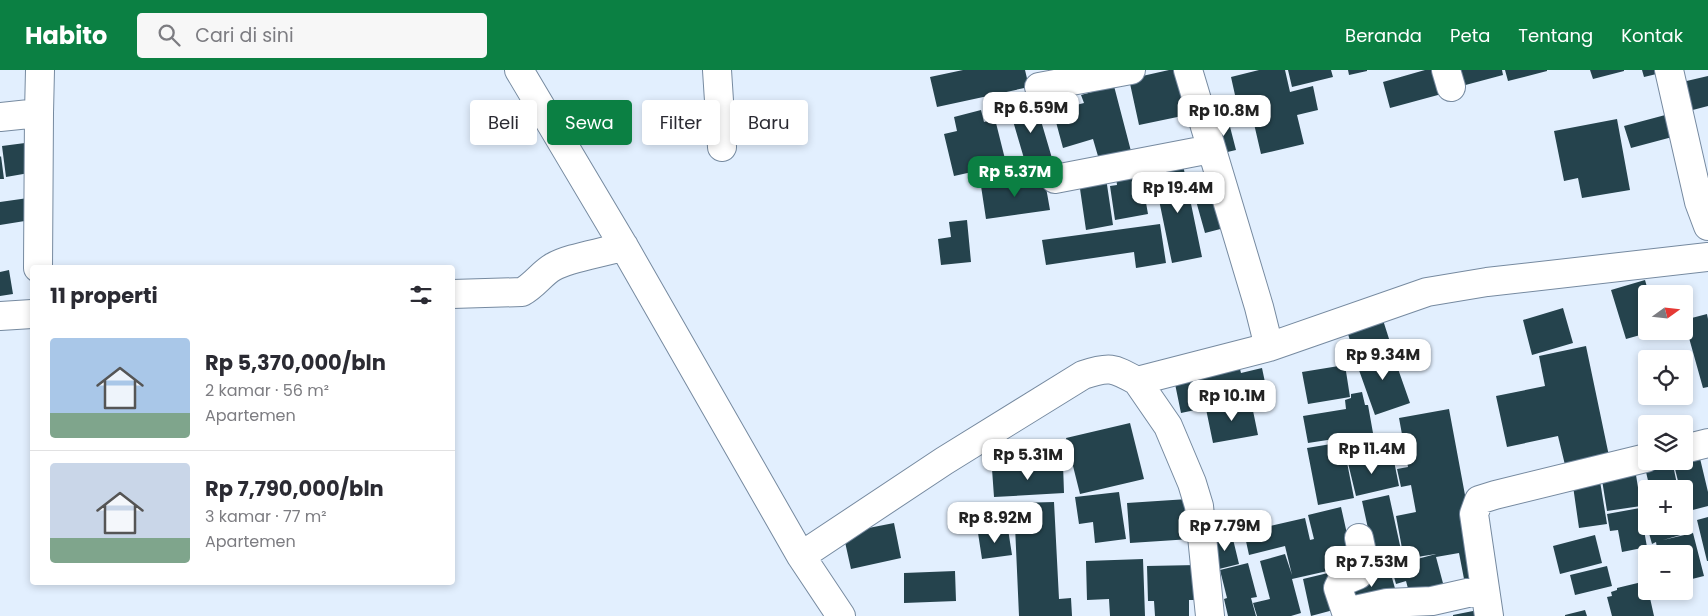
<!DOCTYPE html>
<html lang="id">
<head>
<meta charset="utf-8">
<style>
	body { margin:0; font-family:Poppins,sans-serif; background:#f7f7f7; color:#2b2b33; height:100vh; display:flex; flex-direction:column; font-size:19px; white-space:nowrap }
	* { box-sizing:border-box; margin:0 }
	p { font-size:16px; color:#7c7c81 }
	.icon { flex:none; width:28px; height:28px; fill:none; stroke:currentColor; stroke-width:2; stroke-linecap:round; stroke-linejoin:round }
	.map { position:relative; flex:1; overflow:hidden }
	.details { position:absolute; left:30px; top:195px; width:425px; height:320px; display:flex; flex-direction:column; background:#fff; border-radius:5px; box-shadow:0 2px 8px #0003 }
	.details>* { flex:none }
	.banner { position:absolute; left:470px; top:30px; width:475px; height:45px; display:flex; gap:10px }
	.needle { width:32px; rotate:75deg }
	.buttons { position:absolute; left:1638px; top:215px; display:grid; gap:10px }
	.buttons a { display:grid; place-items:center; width:55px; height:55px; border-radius:5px; background:#fff; box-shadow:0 2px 8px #0003; font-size:25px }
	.price { position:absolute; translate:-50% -42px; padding:0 11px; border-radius:10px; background:#fff; color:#222; font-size:16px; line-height:32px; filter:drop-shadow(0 1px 2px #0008) }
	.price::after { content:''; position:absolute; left:50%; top:30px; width:15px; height:11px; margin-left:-8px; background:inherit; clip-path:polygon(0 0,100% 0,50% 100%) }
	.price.selected { background:#0b8043; color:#fff }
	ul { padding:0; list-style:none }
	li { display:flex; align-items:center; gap:15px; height:125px; padding:0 20px }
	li+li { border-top:1px solid #e1e1e2 }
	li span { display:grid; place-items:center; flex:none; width:140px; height:100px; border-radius:5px; color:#555 }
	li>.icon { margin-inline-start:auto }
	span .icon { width:60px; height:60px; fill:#fffc; stroke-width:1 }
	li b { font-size:21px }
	h2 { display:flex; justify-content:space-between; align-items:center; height:60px; padding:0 20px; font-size:21px }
	.pill { padding:0 18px; border-radius:5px; background:#fff; box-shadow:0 2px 8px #0003; font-size:18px; line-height:45px }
	.pill.selected { background:#0b8043; color:#fff }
	header { display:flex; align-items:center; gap:30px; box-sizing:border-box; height:70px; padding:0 25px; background:#0b8043; color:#fff }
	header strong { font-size:24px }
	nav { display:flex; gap:28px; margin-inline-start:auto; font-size:18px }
	.search { width:350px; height:45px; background:#f7f7f7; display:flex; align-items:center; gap:12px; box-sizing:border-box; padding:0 18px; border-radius:5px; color:#7c7c81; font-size:19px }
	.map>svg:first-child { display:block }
	.building { fill:#25434d }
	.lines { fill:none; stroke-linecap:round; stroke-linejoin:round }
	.street-casing { stroke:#768aa0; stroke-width:30 }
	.street { stroke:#fff; stroke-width:28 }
</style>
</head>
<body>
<header>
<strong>Habito</strong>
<div class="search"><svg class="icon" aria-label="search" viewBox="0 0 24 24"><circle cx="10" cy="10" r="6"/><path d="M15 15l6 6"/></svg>Cari di sini</div>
<nav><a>Beranda</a><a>Peta</a><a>Tentang</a><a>Kontak</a></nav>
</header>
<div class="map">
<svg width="1708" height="546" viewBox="0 0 1708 546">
	<rect width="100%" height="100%" fill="#e2effe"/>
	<path class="building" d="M963,0H1025L1029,17L937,37L930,7Z
		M1169,0H1177L1187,45L1139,55L1129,9Z
		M1259,0H1285L1290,22L1313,16L1318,40L1297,45L1304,74L1261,84L1249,32L1237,34L1231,7Z
		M1288,0H1331L1333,7L1292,17Z
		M1348,0H1367V1L1349,5Z
		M1425,0H1443L1449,22L1390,38L1383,12Z
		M1454,0H1502L1503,5L1458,17Z
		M1505,0H1547V1L1508,11Z
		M1590,0H1624V1L1593,9Z
		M1642,0H1669V1L1644,7Z
		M1708,6V36L1685,42L1678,13Z
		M1114,16L1132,85L1100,93L1093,69L1063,78L1053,41L1084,33L1081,25Z
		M1034,27L1054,95L1028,102L1008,34Z
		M981,40L984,52L995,49L1008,101L974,109L972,102L954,106L944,64L957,61L954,47Z
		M1669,44L1676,66L1631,78L1624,56Z
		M1228,49L1236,80L1219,84L1211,54Z
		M1617,49L1630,120L1582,128L1578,108L1564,111L1554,61Z
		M25,73L29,103L6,107L2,76Z
		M1,86L4,109H0V87Z
		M1183,95L1202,187L1172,193L1153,101Z
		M1135,104L1136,111L1142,110L1148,144L1115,150L1110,116L1117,115L1116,107Z
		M1044,106L1050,140L986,149L981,116Z
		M1218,106L1232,156L1205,163L1191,113Z
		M1106,108L1113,155L1086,160L1079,112Z
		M28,128L31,150L0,155V132Z
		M967,150L971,192L941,195L938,169L951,167L949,152Z
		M1160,154L1166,193L1136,198L1134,182L1046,195L1042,170Z
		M9,200L13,224L0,226V202Z
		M1645,210L1649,224H1646V261L1651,262L1626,269L1611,220Z
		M1563,238L1573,273L1532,285L1523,250Z
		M1707,244L1708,249V317L1703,318L1684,250Z
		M1383,250L1390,272L1354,283L1347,261Z
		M1390,276L1410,333L1375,345L1355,289Z
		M1586,276L1609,386L1565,395L1558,366L1507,377L1496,326L1545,316L1539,286Z
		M1239,295L1241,303L1262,298L1266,317L1245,322L1247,329L1181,343L1174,309Z
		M1345,295L1350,327L1308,334L1302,302Z
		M1362,322L1365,335H1368L1373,363L1308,373L1303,346L1346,339L1345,330L1351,328V324Z
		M1251,331L1258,365L1213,373L1206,339Z
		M1449,339L1481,511L1465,514L1459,483L1436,487L1444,517L1410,526L1406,511L1396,514L1391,496L1436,484L1404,489L1396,446L1416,442L1411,415L1401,417L1397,399L1408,397L1399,348Z
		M1130,353L1144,409L1080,424L1066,368Z
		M1343,372L1354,428L1318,435L1307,378Z
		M1698,380L1708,422V436L1685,442L1691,462L1663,470L1693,463L1704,506L1688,510L1690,518L1684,520V484H1658L1656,472L1652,474L1647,456H1684V419H1680L1673,391H1684Z
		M1373,384L1375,395L1394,391L1399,416L1356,426L1347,389Z
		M1063,394L1064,423L994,427L992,399Z
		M1673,395L1678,419H1650L1646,402Z
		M1599,405L1607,454L1579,458L1572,409Z
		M1636,405L1641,436L1607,441L1602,410Z
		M1119,422L1126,469L1095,473L1093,452L1079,454L1075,427Z
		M1389,425L1403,489L1376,495L1362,431Z
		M1188,429L1191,469L1130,473L1127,433Z
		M1054,432L1059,529L1071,528L1072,546H1019L1014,433Z
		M1341,437L1354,495L1292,509L1301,543L1291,546H1257L1253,533L1270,529L1260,491L1285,484L1292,505L1285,476L1249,485L1244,462L1305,448L1310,470L1314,469L1308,445Z
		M1640,438L1647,477L1622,482L1618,460L1610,461L1607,444Z
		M1708,447V491H1707L1697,450Z
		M894,453L901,488L851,499L843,463Z
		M1008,459L1012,485L982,489L978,463Z
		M1232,465L1239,494L1219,499L1212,469Z
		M1595,465L1602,493L1560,504L1553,476Z
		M1143,489L1145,546H1110L1109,529L1087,530L1086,491Z
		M1248,493L1257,527L1251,528L1256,546H1228L1224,529L1227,528L1220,500Z
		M1197,495L1198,530H1189V546H1155L1154,531H1148L1147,496Z
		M1607,496L1612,516L1575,525L1570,505Z
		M1389,497L1396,522L1351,538L1345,520L1371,513L1369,502Z
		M955,501L956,531L904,533V503Z
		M1328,503L1337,539L1311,546L1303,509Z
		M1646,511V521L1675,522L1650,528L1654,546H1612L1607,527L1612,526L1611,522L1617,520V518Z
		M1483,539L1485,546H1453V545Z
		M1585,540L1587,546H1565V545Z"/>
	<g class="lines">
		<g class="street-casing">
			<path id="street" d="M519,0L626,180L801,486L841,546
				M717,0L722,77
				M1188,0L1259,237L1269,277
				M1446,0L1451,17
				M1669,0L1699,132L1708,156
				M1039,17L1131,0
				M39,43L40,0
				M0,47L39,43L38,198
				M1055,109L1211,79
				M452,224L522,222C535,215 542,203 553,197C570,187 604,183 624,176
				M0,246L32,244
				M1137,311L1168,356L1192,413L1199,436L1210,546
				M1684,379L1708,373
				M1359,468L1365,497L1358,505L1341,512L1338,518L1346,542L1387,533L1432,531L1485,519
				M801,486L944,391L1083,305C1110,296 1113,298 1137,311L1269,277L1427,222L1487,212L1708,187
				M1489,546L1474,444L1479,430L1495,425L1646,388"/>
		</g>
		<use href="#street" class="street"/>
	</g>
</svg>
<div class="buttons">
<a><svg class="needle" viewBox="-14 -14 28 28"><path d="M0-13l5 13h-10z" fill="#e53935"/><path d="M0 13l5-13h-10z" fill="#7c7c81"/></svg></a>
<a><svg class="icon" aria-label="locate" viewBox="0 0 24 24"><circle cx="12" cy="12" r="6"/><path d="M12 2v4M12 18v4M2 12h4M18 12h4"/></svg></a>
<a><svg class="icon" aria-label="layers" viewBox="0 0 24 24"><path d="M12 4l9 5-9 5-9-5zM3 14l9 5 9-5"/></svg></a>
<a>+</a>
<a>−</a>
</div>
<b class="price" style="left:1031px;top:64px">Rp 6.59M</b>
<b class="price" style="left:1224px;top:67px">Rp 10.8M</b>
<b class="price selected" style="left:1015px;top:128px">Rp 5.37M</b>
<b class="price" style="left:1178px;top:144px">Rp 19.4M</b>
<b class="price" style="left:1383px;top:311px">Rp 9.34M</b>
<b class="price" style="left:1232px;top:352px">Rp 10.1M</b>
<b class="price" style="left:1372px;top:405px">Rp 11.4M</b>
<b class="price" style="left:1028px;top:411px">Rp 5.31M</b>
<b class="price" style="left:995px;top:474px">Rp 8.92M</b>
<b class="price" style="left:1225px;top:482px">Rp 7.79M</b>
<b class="price" style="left:1372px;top:518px">Rp 7.53M</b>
<div class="banner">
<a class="pill">Beli</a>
<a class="pill selected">Sewa</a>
<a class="pill">Filter</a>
<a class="pill">Baru</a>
</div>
<section class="details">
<h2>11 properti<svg class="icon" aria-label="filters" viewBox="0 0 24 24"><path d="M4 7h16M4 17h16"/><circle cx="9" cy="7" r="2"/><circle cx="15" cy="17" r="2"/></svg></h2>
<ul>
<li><span style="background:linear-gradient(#a9c7e8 75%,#7fa58c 0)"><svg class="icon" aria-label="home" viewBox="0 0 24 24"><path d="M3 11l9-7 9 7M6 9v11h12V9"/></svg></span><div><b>Rp 5,370,000/bln</b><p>2 kamar · 56 m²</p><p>Apartemen</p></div></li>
<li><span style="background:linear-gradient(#c9d6e8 75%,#7fa58c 0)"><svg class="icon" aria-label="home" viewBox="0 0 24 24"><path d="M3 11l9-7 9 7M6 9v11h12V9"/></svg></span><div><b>Rp 7,790,000/bln</b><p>3 kamar · 77 m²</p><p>Apartemen</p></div></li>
</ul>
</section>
</div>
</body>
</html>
